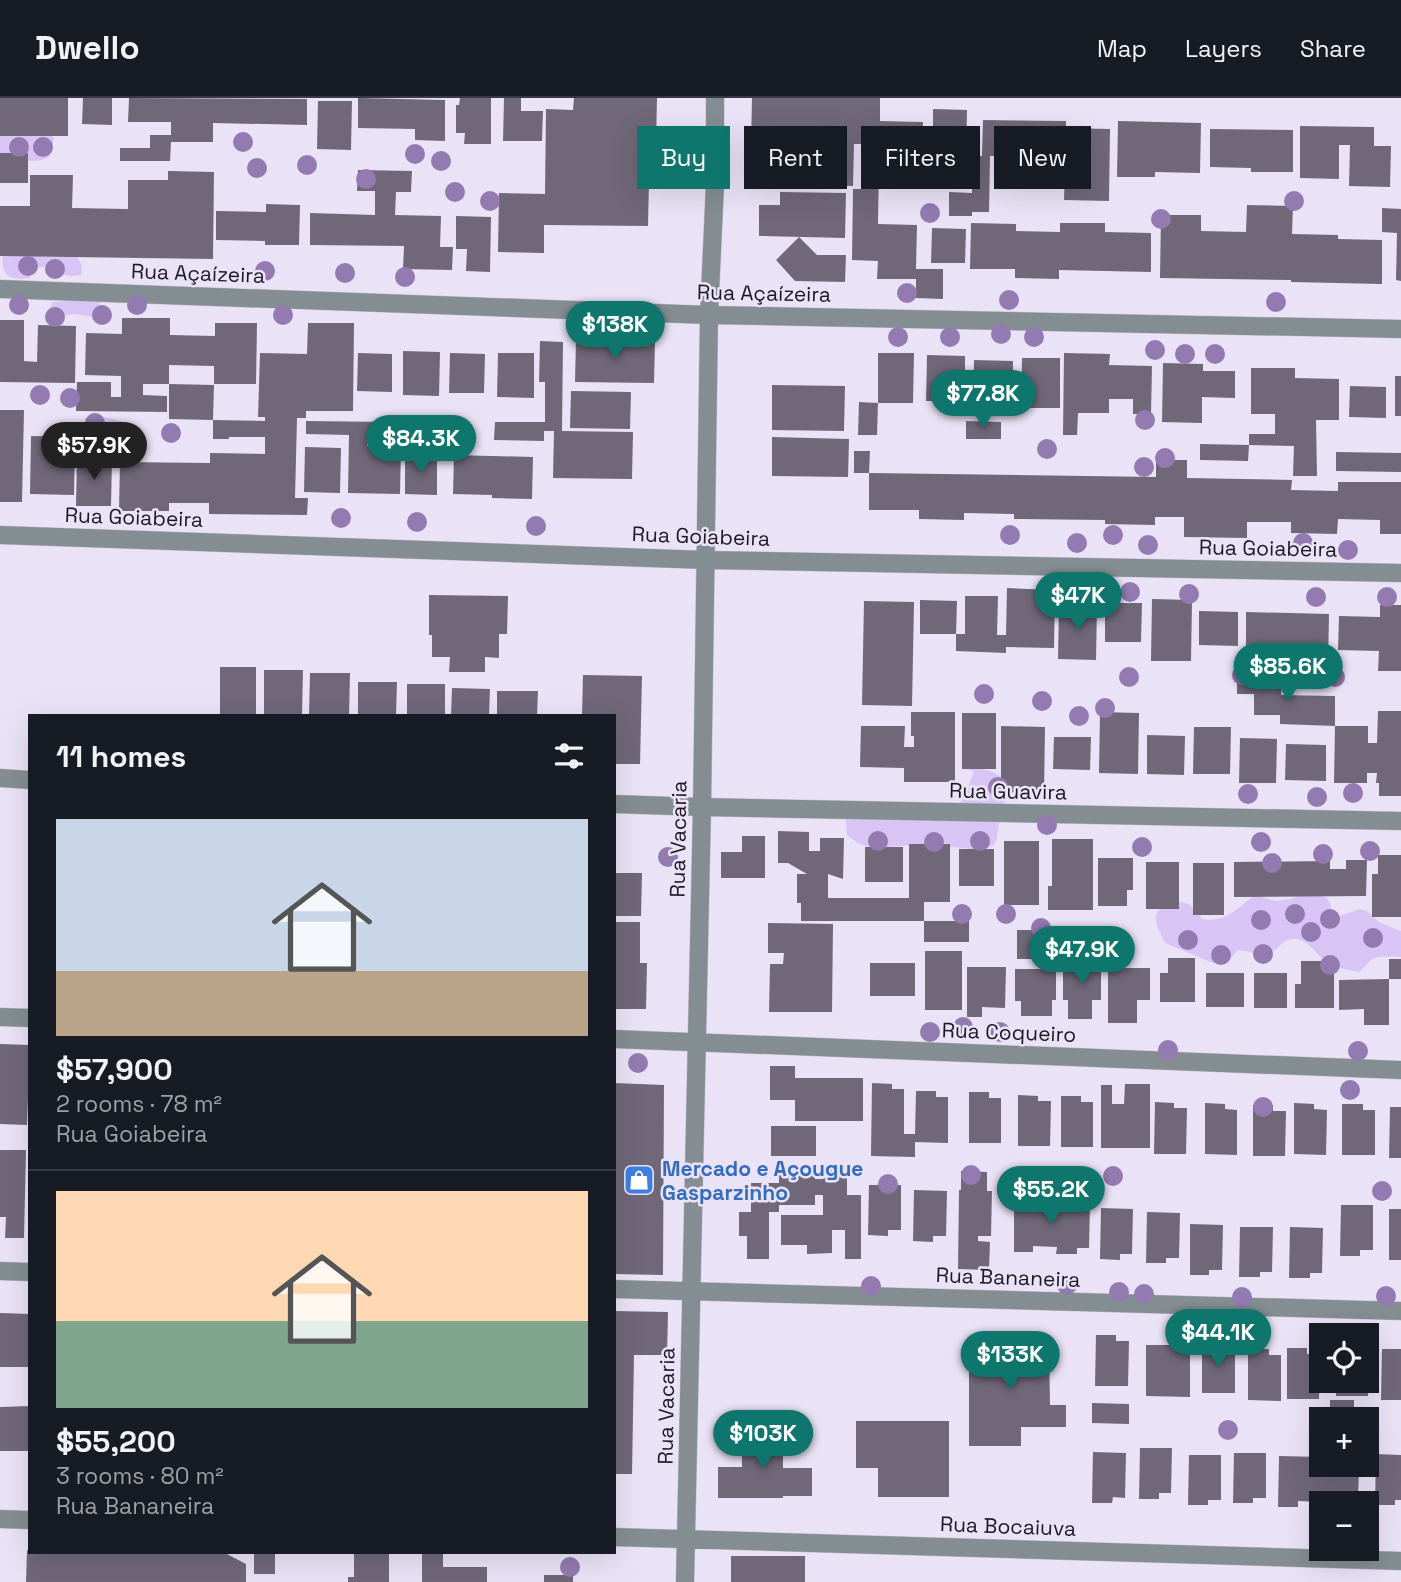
<!DOCTYPE html>
<html lang="en">
<head>
<meta charset="utf-8">
<style>
	body { margin:0; font-family:"Space Grotesk",sans-serif; background:#242831; color:#f1f3f6; height:100vh; display:flex; flex-direction:column; font-size:26px; white-space:nowrap }
	* { box-sizing:border-box; margin:0 }
	p { font-size:23px; color:#9ea1a6 }
	.icon { flex:none; width:38px; height:38px; fill:none; stroke:currentColor; stroke-width:2; stroke-linecap:round; stroke-linejoin:round }
	.map { position:relative; flex:1; overflow:hidden }
	.panel { position:absolute; left:28px; top:616px; width:588px; height:840px; display:flex; flex-direction:column; background:#171b24; border-radius:0px; box-shadow:0 7px 28px #0002 }
	.panel>* { flex:none }
	.hud { position:absolute; left:637px; top:28px; width:658px; height:63px; display:flex; gap:14px }
	.tools { position:absolute; left:1309px; top:1225px; display:grid; gap:14px }
	.tools a { display:grid; place-items:center; width:70px; height:70px; border-radius:0px; background:#171b24; box-shadow:0 7px 28px #0002; font-size:35px }
	.price { position:absolute; translate:-50% -60px; padding:0 16px; border-radius:24px; background:#0f766e; color:#fff; font-size:23px; line-height:46px; filter:drop-shadow(0 2px 4px #0008) }
	.price::after { content:''; position:absolute; left:50%; top:42px; width:21px; height:16px; margin-left:-10px; background:inherit; clip-path:polygon(0 0,100% 0,50% 100%) }
	.price.current { background:#222; color:#fff }
	ul { padding:0; list-style:none }
	li { display:grid; align-content:center; gap:14px; height:371px; padding:0 28px }
	li+li { border-top:2px solid #363941 }
	li span { display:grid; place-items:center; height:217px; border-radius:0px; color:#555 }
	li>.icon { margin-inline-start:auto }
	span .icon { width:126px; height:126px; fill:#fffc; stroke-width:1 }
	li b { font-size:30px }
	h2 { display:flex; justify-content:space-between; align-items:center; height:84px; padding:0 28px; font-size:30px }
	.pill { padding:0 24px; border-radius:0px; background:#171b24; box-shadow:0 7px 28px #0002; font-size:24px; line-height:63px }
	.pill.current { background:#0f766e; color:#fff }
	header { display:flex; align-items:center; gap:42px; box-sizing:border-box; height:98px; padding:0 35px; background:#171b24; border-bottom:2px solid #363941 }
	header strong { font-size:33px }
	nav { display:flex; gap:38px; margin-inline-start:auto; font-size:24px }
	.map>svg:first-child { display:block }
	.green { fill:#d8c5f5 }
	.building { fill:#706879 }
	.lines { fill:none; stroke-linecap:round; stroke-linejoin:round }
	.minor-casing { stroke:#c5bfd0; stroke-width:19 }
	.minor { stroke:#848e92; stroke-width:18 }
	.tree { fill:#937ab0 }
	.labels { text-anchor:middle; dominant-baseline:central; stroke-width:5; stroke-linejoin:round; paint-order:stroke }
	.street-label { font-size:21px; fill:#1c1920; stroke:#eae3f7 }
	.shop-label { font-size:21px; font-weight:bold; fill:#366cbe; stroke:#eae3f7; text-anchor:start }
</style>
</head>
<body>
<header>
<strong>Dwello</strong>
<nav><a>Map</a><a>Layers</a><a>Share</a></nav>
</header>
<div class="map">
<svg width="1401" height="1484" viewBox="0 0 1401 1484">
	<rect width="100%" height="100%" fill="#eae3f7"/>
	<path class="green" d="M0,27L52,37L54,41L49,59C33,68 16,59 0,55Z
		M30,152L43,159H77C82,165 83,169 81,177C63,180 63,176 49,168L36,170L29,180C10,183 0,177 3,157Z
		M78,195L97,200L100,206L94,219L75,216L55,219L50,210L53,204L67,203Z
		M91,319C111,319 121,321 138,333L133,342H127L115,335L109,337L100,329L87,328L85,321Z
		M964,670C984,670 999,672 1010,690L1000,717L997,740L994,747L988,750L981,752L944,748L911,747L874,750L859,746L847,737L846,723L849,716L952,712C971,697 965,693 974,674Z
		M1304,796L1321,797L1327,800L1331,807L1330,815L1337,819L1360,811L1367,813L1379,824L1401,833V859C1392,859 1379,857 1371,862C1367,865 1364,871 1359,874C1350,872 1339,870 1331,867C1319,862 1310,841 1295,841C1284,840 1280,849 1272,854C1263,860 1248,852 1238,852C1230,861 1226,867 1213,865L1165,845C1162,838 1157,830 1156,823C1155,805 1178,799 1191,808C1195,811 1199,817 1202,821C1226,825 1237,810 1255,797L1275,803L1290,801Z"/>
	<path class="building" d="M0,0H68V38H0Z
		M83,0H112V27L82,26Z
		M129,0L307,1V27L213,25V44H171L170,63H120V50H150V37H171V24H128Z
		M358,0L445,2V43L415,42V31L358,30Z
		M460,0H491V46H464L465,35H456V7H459Z
		M504,0H521V13H543L542,43H503Z
		M574,0H657L656,44H653V82H649L648,128L544,127V155L498,154L499,95L545,96L546,11L573,12Z
		M752,0H880V23L923,24L922,61L879,60L878,126L917,127L916,171H943V201L916,200V181H877L878,163L852,162L853,91H862L863,46H854L853,88L759,86V45H751Z
		M318,3H352L351,52L317,51Z
		M933,11L967,12L966,61L933,60Z
		M983,22L1066,23V30L1110,31L1109,103L1064,102L1065,66L1014,65V58H990L989,114H972V118H949V94L972,95L973,57L982,58Z
		M1118,23L1201,25L1200,75L1155,74V79H1117Z
		M1300,28L1374,29V48H1391L1390,89L1349,88L1350,47H1339V81L1300,80Z
		M1210,31L1293,32V74H1251V70L1210,69Z
		M0,55H28V85H0Z
		M358,72L412,73L411,94H396L395,117L441,118L440,149H453L452,172L403,171L404,148L310,147V115L375,117V93H357Z
		M168,73L214,74L213,161L0,158V108H30V77H73L72,110L128,111V82H168Z
		M780,94L846,95L845,140L759,138V107H780Z
		M266,106L300,107L299,147H265V143L216,142V113L266,114Z
		M1247,107L1293,108L1292,136L1338,137V141L1382,142V186L1291,184V182L1160,180L1161,117H1201V133L1246,134Z
		M1382,110L1401,111V183L1396,182L1397,135L1382,134Z
		M456,118L491,119L490,174L466,173L467,151H456Z
		M971,125L1016,126V133L1060,134V125H1105V134L1151,135V174L1059,172V181L1015,180V171H970Z
		M932,130L966,131L965,165H931Z
		M799,139L817,157H846L845,184L795,183L776,162Z
		M122,220H170V237L215,238V225H257L256,286H214V268L169,267V286H143V297L167,298V314L76,313L77,284H111V299H121V278L85,277L86,235L122,236Z
		M0,222H24V263L37,264L38,227L76,228L75,285L0,284Z
		M308,225H354L353,313H306V320H297L295,400H308L307,417L209,416V405H169V413H119L120,364L210,365V355L265,356V339H229V341H213V322L265,323V319H258L260,255L307,256Z
		M576,241L655,242L654,285L575,284Z
		M540,243L563,244L562,333L633,334L632,381L553,380L554,333H544V343L494,342L495,324H545V284H539Z
		M403,253L440,254L439,298L403,297Z
		M358,255L392,256V294L357,293Z
		M450,255L485,256L484,295H449Z
		M498,255H534V300L497,299Z
		M878,255H914L913,305H878L877,337H858L859,304L878,305Z
		M1064,255L1110,256L1109,267L1152,268L1151,316H1133V301H1109V315H1078L1077,337H1063Z
		M927,257L965,258V303H926Z
		M1022,260H1060V310H1021Z
		M974,262L1013,263V312L973,311Z
		M1163,265L1203,266V273H1235V300L1202,299V325L1162,324Z
		M1251,270H1295V280L1339,281V322H1316L1317,378H1293L1294,348L1249,347L1248,363L1200,362V346L1249,347V336H1275V316H1251Z
		M1395,278H1401V318H1395Z
		M169,286L214,287L213,322L169,321Z
		M772,287L845,288L844,333L772,332Z
		M1350,288L1386,289V320L1349,319Z
		M571,293L631,294L630,331L570,330Z
		M0,312H24L22,404H0Z
		M306,323L392,324V337H367V348H401L400,396L348,395L349,337L306,336Z
		M966,323L1001,324V341H966Z
		M31,338L75,339L74,397L30,396Z
		M772,339L849,341L848,379L772,378Z
		M305,349L341,350L340,395L304,394Z
		M854,353H870L869,375L1156,379V362H1187V380L1292,382L1291,392L1338,393V384H1401V436H1380V422L1338,421L1337,436L1291,435V424H1247V440L1184,439V419H1155V427L1105,426V422L1014,421V416L964,415V422L919,421V412H869V375H854Z
		M1336,354L1401,355V374L1336,373Z
		M405,357H437V397L405,396Z
		M454,357L533,359L532,401L492,400V397L453,396Z
		M77,361H112L111,408H76Z
		M1007,490L1055,492L1054,550L1006,549V555L956,553V536H965V498H998L997,537H1006Z
		M429,497L508,498L507,536H499V560L485,559V574H449L450,559H432V537H429Z
		M1152,501L1192,502L1191,563H1151Z
		M920,502L957,503L956,536H920Z
		M864,503L914,504L912,608L862,607Z
		M1105,505H1142L1141,544H1105Z
		M1059,507H1097L1096,562L1058,561Z
		M1380,507H1401V573H1378L1379,553L1338,552L1339,518L1380,519Z
		M1199,513L1238,514V548L1199,547Z
		M1246,514L1329,516L1328,567L1288,566V550H1246Z
		M220,569H256V618H220Z
		M264,572H303L302,618H264Z
		M310,575H350L349,618H309Z
		M583,577L642,578L640,666H614V618H582Z
		M1237,580H1281V597L1335,598V628L1280,626V617H1254V596H1237Z
		M358,584H397L396,618H358Z
		M407,586H445V618H407Z
		M452,590L490,591L489,618H451Z
		M497,593H538L537,618H497Z
		M1378,613H1401V698H1379V685H1376L1377,675H1367V685H1334L1335,628H1368V645H1377Z
		M911,614H955V684H904V670L860,669L861,628H905L904,649H914V638H911Z
		M1100,614L1139,615L1138,676L1099,675Z
		M962,615H996V671H962Z
		M1001,628L1045,629L1044,695L1001,694Z
		M1194,629H1231L1230,676H1193Z
		M1147,637L1185,638L1184,677L1147,676Z
		M1054,639H1091L1090,672L1053,671Z
		M1240,640L1277,641L1276,685H1239Z
		M1286,646L1326,647V683L1285,682Z
		M778,733L809,734V753H820V740H844L843,781L828,776V800H909V746H950V804H924V823H801V805H797V776H807L788,765H778Z
		M742,738H765V780H721V754H742Z
		M1052,741H1093V812H1048V788H1052Z
		M1004,743H1039V807H1004Z
		M865,749H903V784H865Z
		M959,751H994V788H959Z
		M1378,757H1401V819H1372V776H1378Z
		M1098,760H1133V792H1127V808H1098Z
		M1346,762H1367L1366,798L1234,799V764L1330,763V771H1346Z
		M1146,764H1179V811H1146Z
		M1193,765H1224V817H1193Z
		M614,775H642L641,818H614Z
		M924,823H969V844H924Z
		M614,824H640V865H647L646,911H614Z
		M768,825L833,826L832,914H769L770,866H783L784,855H768Z
		M1045,830H1066V854H1045V861H1017V832H1045Z
		M925,853H962V912H925Z
		M1063,860H1101V902H1092V921H1068V902H1063Z
		M1168,860H1195V904H1160V875H1168Z
		M1389,861H1401V881H1389Z
		M1301,863H1334V910H1295V886H1301Z
		M870,865H915V898H870Z
		M967,869H1006L1005,910L982,909V919H967Z
		M1108,870H1150V902H1137V925H1108Z
		M1015,871H1056V902H1052V918H1021V903H1015Z
		M1206,875H1244V909H1206Z
		M1254,875H1287V910H1254Z
		M1389,881V927H1364V911L1339,912V882Z
		M0,946L30,947L27,1027L0,1026Z
		M770,968H795V980H863V1023H795V1002H770Z
		M614,985L664,987L663,1177L614,1176Z
		M872,985L892,986V991H904V1036H915L916,993H936V999H948V1045L915,1044V1059L871,1058Z
		M1125,986H1150V1050H1101V987H1112V1006H1124Z
		M969,994H989V1000H1001V1045H969Z
		M1018,997L1038,998V1003H1051L1050,1048H1018Z
		M1061,998H1081V1004H1093V1049H1061Z
		M1155,1004L1174,1005V1010H1187L1186,1056H1154Z
		M1205,1005L1225,1006V1011L1237,1012V1057L1205,1056Z
		M1294,1005L1314,1006V1011L1327,1012L1326,1057L1294,1056Z
		M1342,1006H1363V1012H1375V1057H1342Z
		M1253,1007H1273V1013H1286L1285,1058H1253Z
		M1390,1009H1401V1060H1389Z
		M771,1028H816V1058H771Z
		M0,1052H26L24,1140H5L6,1119H0Z
		M823,1066H847V1097H861V1161H845V1132H832V1155L807,1156V1147H781V1117H823V1097H815V1107H779V1114H769V1161H747V1138H739V1114H751V1085H779V1074H815V1081H823Z
		M961,1073L987,1074V1093H992L991,1138H978V1143L990,1144L989,1172L958,1171L959,1092H961Z
		M869,1087H901V1132H888V1138L868,1137Z
		M914,1092L947,1093L946,1138H933V1144L913,1143Z
		M1014,1103L1090,1105L1089,1150H1077V1156H1056L1057,1149L1033,1148V1154H1014Z
		M1341,1107H1373V1152H1360V1158H1340Z
		M1101,1110L1133,1111L1132,1156H1120V1162L1100,1161Z
		M1389,1111H1401V1162H1389Z
		M1147,1114L1180,1115L1179,1160H1166V1165H1146Z
		M1190,1126L1223,1127L1222,1172H1209V1177H1190Z
		M1240,1129H1273L1272,1174H1260V1179H1239Z
		M1290,1129L1323,1130L1322,1175H1310V1180H1289Z
		M614,1213L668,1214L667,1257H634L632,1376H614Z
		M0,1215L30,1216V1269H0Z
		M1096,1237H1116V1243H1129L1128,1288H1095Z
		M969,1242H1049L1050,1307H1066V1329H1021V1348H969Z
		M1202,1245H1222V1250H1235V1295H1202Z
		M1146,1247H1178V1253H1190V1299L1146,1298Z
		M1287,1250H1307V1256H1320L1319,1301H1287Z
		M1248,1251H1269V1257H1281V1303L1248,1302Z
		M1382,1251H1401V1302H1381Z
		M1336,1283H1369L1368,1298H1336Z
		M1330,1302H1354V1321H1330Z
		M1092,1305L1129,1306V1326L1092,1325Z
		M30,1308V1353H0V1309Z
		M856,1323H949V1399H878V1370H856Z
		M742,1331H783V1370H812V1398H783V1400H718V1369H742Z
		M1140,1350H1172L1171,1395H1159V1401H1139Z
		M1093,1354L1126,1355L1125,1400L1113,1399L1112,1405H1092Z
		M1234,1355H1266V1400H1253V1405H1233Z
		M1376,1356L1401,1357V1402H1395V1407H1375Z
		M1189,1357H1221V1402H1208V1407H1188Z
		M1279,1358L1321,1359V1367H1359L1358,1402H1346V1405L1298,1403V1409H1278Z
		M27,1452L30,1453V1454L168,1456V1454H223L246,1466V1484H26Z
		M254,1454H275V1476H254Z
		M422,1454H443V1469H487V1484H422Z
		M354,1456H389V1484H348V1479H354Z
		M731,1458H805V1484H731Z
		M544,1477H573V1484H544Z"/>
	<g class="lines">
		<g class="minor-casing">
			<path id="minor" d="M0,191L709,217L1401,231
				M0,437L706,462L1401,475
				M0,680L30,682
				M614,706L702,709L1401,723
				M0,919L30,920
				M614,941L1401,972
				M0,1173L30,1174
				M614,1191L1401,1213
				M0,1421L30,1422
				M614,1439L1401,1463
				M685,1484L702,709L709,217L715,86V0"/>
		</g>
		<use href="#minor" class="minor"/>
	</g>
	<g class="tree">
		<circle cx="243" cy="44" r="10"/>
		<circle cx="19" cy="49" r="10"/>
		<circle cx="43" cy="49" r="10"/>
		<circle cx="415" cy="56" r="10"/>
		<circle cx="441" cy="63" r="10"/>
		<circle cx="307" cy="67" r="10"/>
		<circle cx="257" cy="70" r="10"/>
		<circle cx="929" cy="76" r="10"/>
		<circle cx="366" cy="81" r="10"/>
		<circle cx="455" cy="94" r="10"/>
		<circle cx="490" cy="103" r="10"/>
		<circle cx="1294" cy="103" r="10"/>
		<circle cx="930" cy="115" r="10"/>
		<circle cx="1161" cy="121" r="10"/>
		<circle cx="28" cy="168" r="10"/>
		<circle cx="55" cy="171" r="10"/>
		<circle cx="265" cy="173" r="10"/>
		<circle cx="345" cy="175" r="10"/>
		<circle cx="405" cy="179" r="10"/>
		<circle cx="907" cy="195" r="10"/>
		<circle cx="1009" cy="202" r="10"/>
		<circle cx="1276" cy="204" r="10"/>
		<circle cx="19" cy="207" r="10"/>
		<circle cx="137" cy="207" r="10"/>
		<circle cx="102" cy="217" r="10"/>
		<circle cx="283" cy="217" r="10"/>
		<circle cx="55" cy="219" r="10"/>
		<circle cx="1001" cy="236" r="10"/>
		<circle cx="898" cy="239" r="10"/>
		<circle cx="950" cy="239" r="10"/>
		<circle cx="1034" cy="239" r="10"/>
		<circle cx="1155" cy="252" r="10"/>
		<circle cx="1185" cy="256" r="10"/>
		<circle cx="1215" cy="256" r="10"/>
		<circle cx="40" cy="297" r="10"/>
		<circle cx="70" cy="300" r="10"/>
		<circle cx="1145" cy="322" r="10"/>
		<circle cx="95" cy="325" r="10"/>
		<circle cx="171" cy="335" r="10"/>
		<circle cx="1047" cy="351" r="10"/>
		<circle cx="1165" cy="360" r="10"/>
		<circle cx="1144" cy="369" r="10"/>
		<circle cx="341" cy="420" r="10"/>
		<circle cx="417" cy="424" r="10"/>
		<circle cx="536" cy="428" r="10"/>
		<circle cx="1010" cy="437" r="10"/>
		<circle cx="1113" cy="437" r="10"/>
		<circle cx="1077" cy="445" r="10"/>
		<circle cx="1303" cy="445" r="10"/>
		<circle cx="1148" cy="447" r="10"/>
		<circle cx="1348" cy="452" r="10"/>
		<circle cx="1130" cy="494" r="10"/>
		<circle cx="1189" cy="496" r="10"/>
		<circle cx="1316" cy="499" r="10"/>
		<circle cx="1387" cy="499" r="10"/>
		<circle cx="1242" cy="577" r="10"/>
		<circle cx="1129" cy="579" r="10"/>
		<circle cx="1335" cy="579" r="10"/>
		<circle cx="984" cy="596" r="10"/>
		<circle cx="1042" cy="603" r="10"/>
		<circle cx="1105" cy="610" r="10"/>
		<circle cx="1079" cy="618" r="10"/>
		<circle cx="998" cy="689" r="10"/>
		<circle cx="1353" cy="695" r="10"/>
		<circle cx="1248" cy="696" r="10"/>
		<circle cx="1317" cy="699" r="10"/>
		<circle cx="1047" cy="727" r="10"/>
		<circle cx="878" cy="743" r="10"/>
		<circle cx="980" cy="743" r="10"/>
		<circle cx="934" cy="744" r="10"/>
		<circle cx="1261" cy="744" r="10"/>
		<circle cx="1142" cy="749" r="10"/>
		<circle cx="1370" cy="753" r="10"/>
		<circle cx="1323" cy="756" r="10"/>
		<circle cx="668" cy="759" r="10"/>
		<circle cx="1272" cy="765" r="10"/>
		<circle cx="962" cy="816" r="10"/>
		<circle cx="1006" cy="816" r="10"/>
		<circle cx="1295" cy="816" r="10"/>
		<circle cx="1330" cy="821" r="10"/>
		<circle cx="1261" cy="822" r="10"/>
		<circle cx="1041" cy="830" r="10"/>
		<circle cx="1311" cy="834" r="10"/>
		<circle cx="1373" cy="840" r="10"/>
		<circle cx="1092" cy="842" r="10"/>
		<circle cx="1188" cy="842" r="10"/>
		<circle cx="1263" cy="856" r="10"/>
		<circle cx="1221" cy="857" r="10"/>
		<circle cx="1053" cy="859" r="10"/>
		<circle cx="1330" cy="867" r="10"/>
		<circle cx="963" cy="929" r="10"/>
		<circle cx="930" cy="934" r="10"/>
		<circle cx="1000" cy="934" r="10"/>
		<circle cx="1168" cy="952" r="10"/>
		<circle cx="1358" cy="953" r="10"/>
		<circle cx="638" cy="965" r="10"/>
		<circle cx="1350" cy="992" r="10"/>
		<circle cx="1263" cy="1009" r="10"/>
		<circle cx="971" cy="1077" r="10"/>
		<circle cx="1113" cy="1078" r="10"/>
		<circle cx="888" cy="1086" r="10"/>
		<circle cx="1382" cy="1093" r="10"/>
		<circle cx="1067" cy="1187" r="10"/>
		<circle cx="871" cy="1188" r="10"/>
		<circle cx="1119" cy="1194" r="10"/>
		<circle cx="1144" cy="1196" r="10"/>
		<circle cx="1386" cy="1198" r="10"/>
		<circle cx="1242" cy="1199" r="10"/>
		<circle cx="1228" cy="1332" r="10"/>
		<circle cx="570" cy="1469" r="10"/>
	</g>
	<defs>
		<g id="shop-square" transform="scale(1.575)"><rect x="-9" y="-9" width="18" height="18" rx="4" fill="#3f7fe0" stroke="#eae3f7"/><path d="M-5-2.5h2.3a2.7 3.5 0 0 1 5.4 0H5L5.5 6h-11ZM-1.5-2.5h3a1.5 2.3 0 0 0-3 0Z" fill="#fff"/></g>
	</defs>
	<g fill-rule="evenodd">
		<use href="#shop-square" x="639" y="1082"/>
	</g>
	<g class="labels">
		<g class="street-label">
			<text transform="translate(198 175) rotate(2)">Rua Açaízeira</text>
			<text transform="translate(764 195) rotate(1)">Rua Açaízeira</text>
			<text transform="translate(134 419) rotate(2)">Rua Goiabeira</text>
			<text transform="translate(701 438) rotate(2)">Rua Goiabeira</text>
			<text transform="translate(1268 450) rotate(1)">Rua Goiabeira</text>
			<text transform="translate(1008 693) rotate(1)">Rua Guavira</text>
			<text transform="translate(678 741) rotate(-89)">Rua Vacaria</text>
			<text transform="translate(1009 934) rotate(2)">Rua Coqueiro</text>
			<text transform="translate(1008 1179) rotate(2)">Rua Bananeira</text>
			<text transform="translate(666 1308) rotate(-89)">Rua Vacaria</text>
			<text transform="translate(1008 1428) rotate(2)">Rua Bocaiuva</text>
		</g>
		<g class="shop-label">
			<text x="662" y="1070">Mercado e Açougue<tspan x="662" dy="24">Gasparzinho</tspan></text>
		</g>
	</g>
</svg>
<div class="tools">
<a><svg class="icon" aria-label="locate" viewBox="0 0 24 24"><circle cx="12" cy="12" r="6"/><path d="M12 2v4M12 18v4M2 12h4M18 12h4"/></svg></a>
<a>+</a>
<a>−</a>
</div>
<b class="price" style="left:615px;top:263px">$138K</b>
<b class="price" style="left:983px;top:332px">$77.8K</b>
<b class="price" style="left:421px;top:377px">$84.3K</b>
<b class="price current" style="left:94px;top:384px">$57.9K</b>
<b class="price" style="left:1078px;top:534px">$47K</b>
<b class="price" style="left:1288px;top:605px">$85.6K</b>
<b class="price" style="left:1082px;top:888px">$47.9K</b>
<b class="price" style="left:1051px;top:1128px">$55.2K</b>
<b class="price" style="left:1218px;top:1271px">$44.1K</b>
<b class="price" style="left:1010px;top:1293px">$133K</b>
<b class="price" style="left:763px;top:1372px">$103K</b>
<div class="hud">
<a class="pill current">Buy</a>
<a class="pill">Rent</a>
<a class="pill">Filters</a>
<a class="pill">New</a>
</div>
<section class="panel">
<h2>11 homes<svg class="icon" aria-label="filters" viewBox="0 0 24 24"><path d="M4 7h16M4 17h16"/><circle cx="9" cy="7" r="2"/><circle cx="15" cy="17" r="2"/></svg></h2>
<ul>
<li><span style="background:linear-gradient(#c9d6e8 70%,#b9a48a 0)"><svg class="icon" aria-label="home" viewBox="0 0 24 24"><path d="M3 11l9-7 9 7M6 9v11h12V9"/></svg></span><div><b>$57,900</b><p>2 rooms · 78 m²</p><p>Rua Goiabeira</p></div></li>
<li><span style="background:linear-gradient(#ffd9b3 60%,#7fa58c 0)"><svg class="icon" aria-label="home" viewBox="0 0 24 24"><path d="M3 11l9-7 9 7M6 9v11h12V9"/></svg></span><div><b>$55,200</b><p>3 rooms · 80 m²</p><p>Rua Bananeira</p></div></li>
</ul>
</section>
</div>
</body>
</html>
